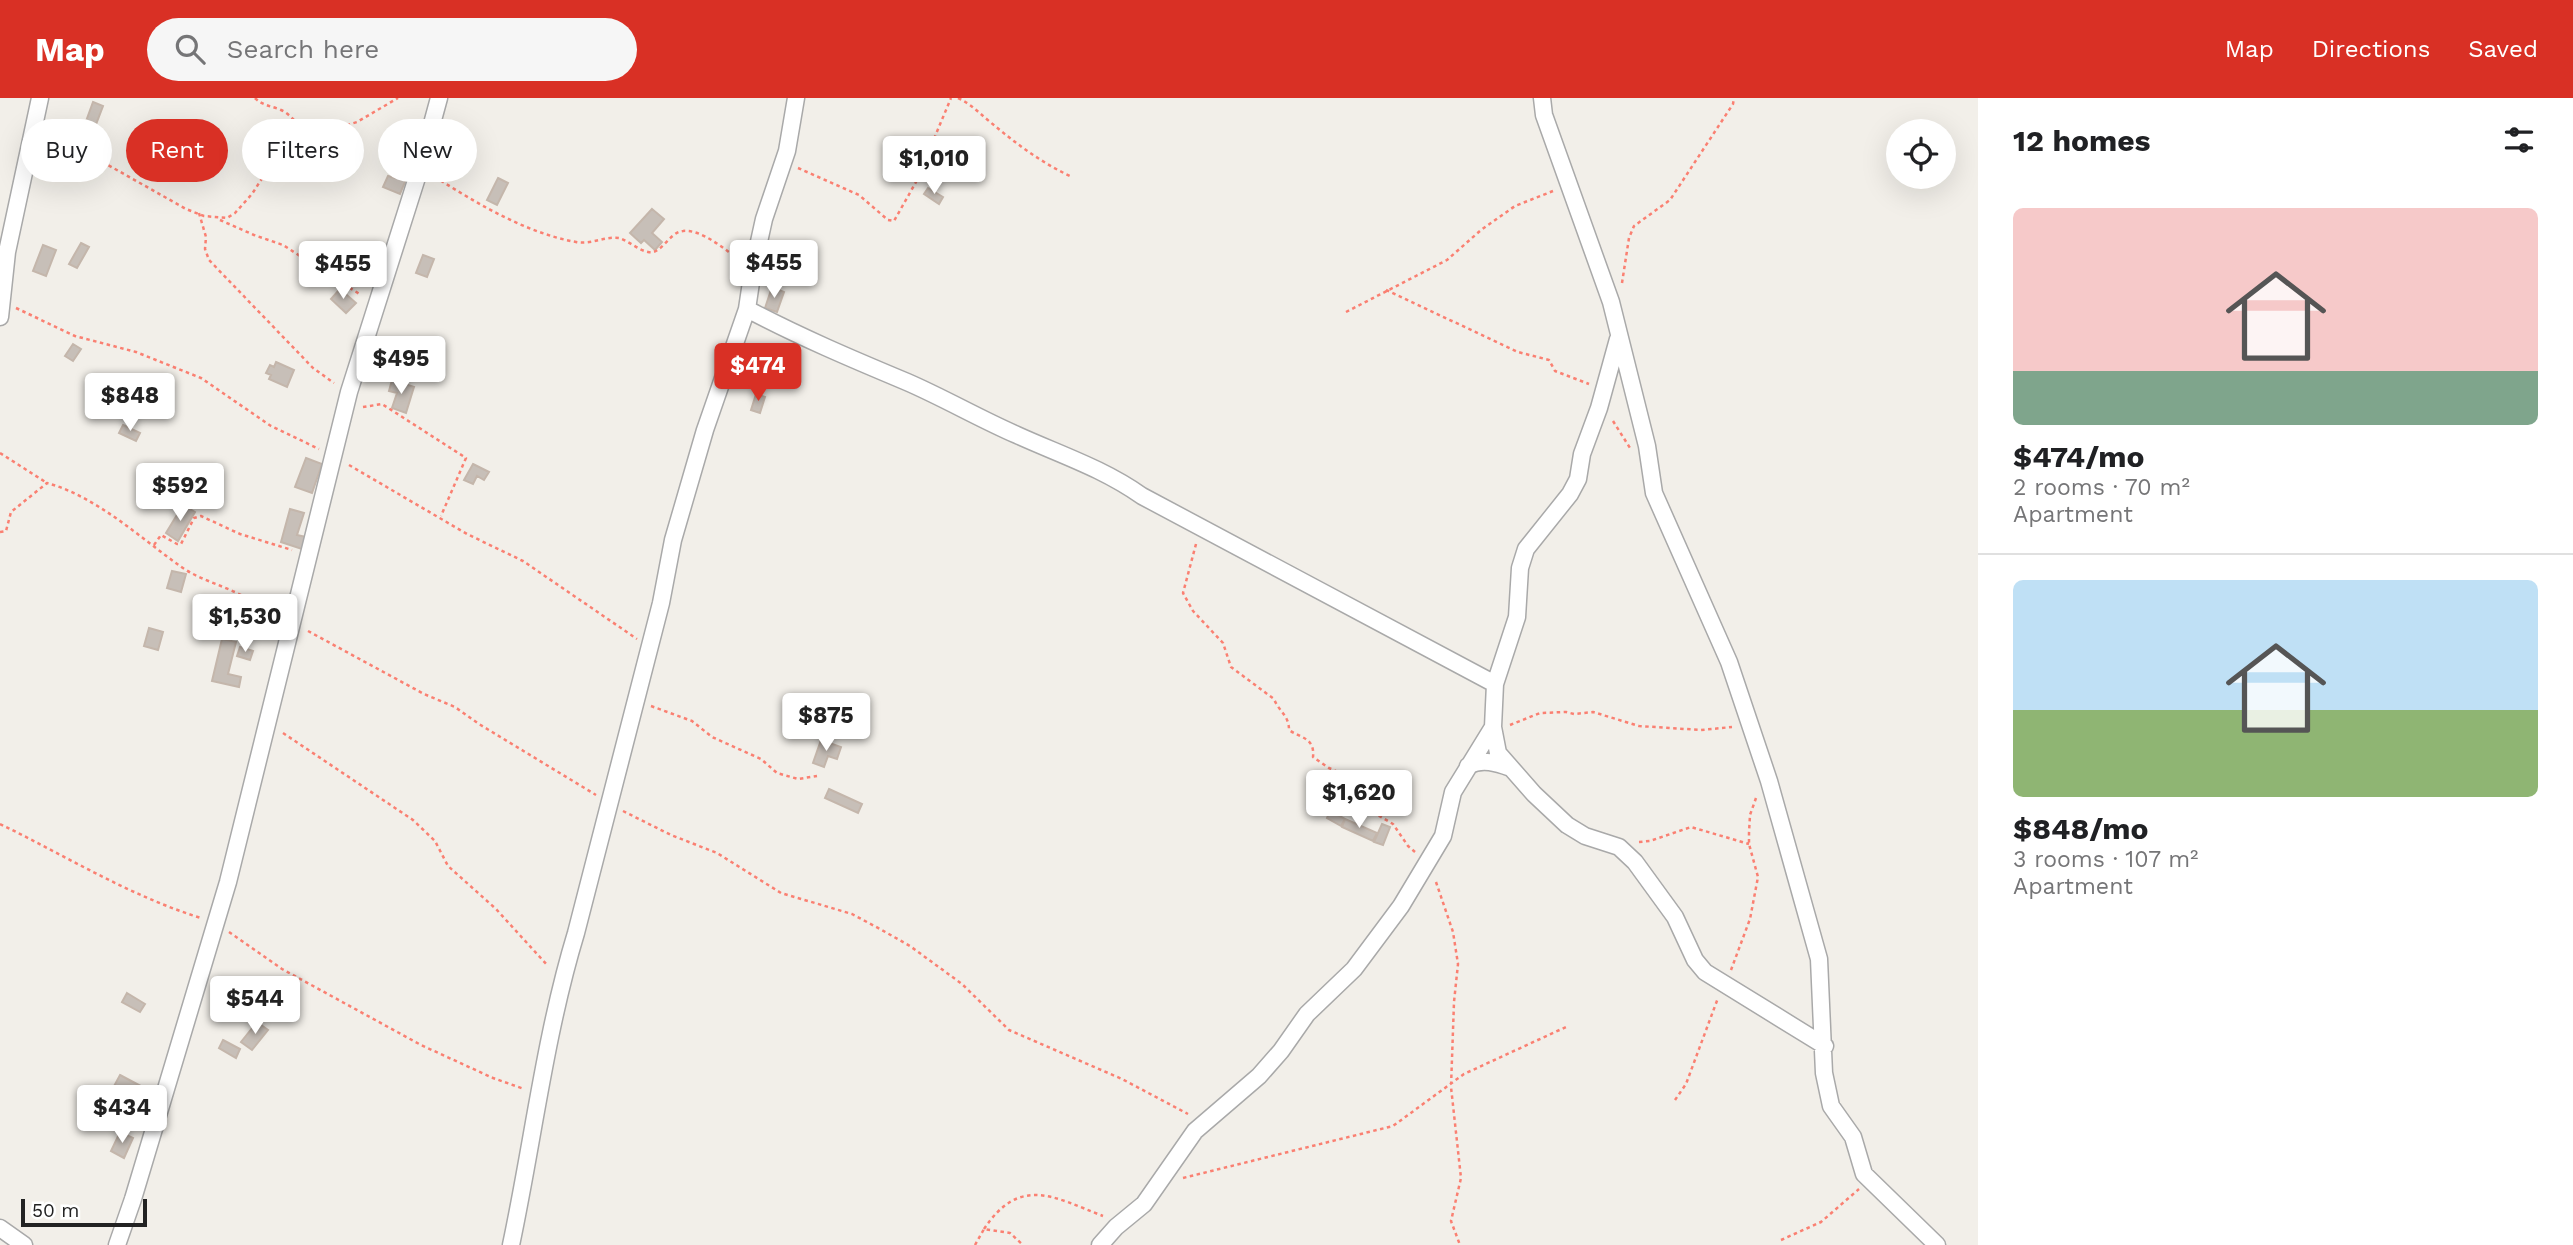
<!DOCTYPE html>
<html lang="en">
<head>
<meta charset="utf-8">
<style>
	body { margin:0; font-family:"Work Sans",sans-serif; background:#f6f6f6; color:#202124; height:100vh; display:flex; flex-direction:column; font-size:26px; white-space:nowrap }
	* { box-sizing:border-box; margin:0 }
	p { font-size:23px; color:#757577 }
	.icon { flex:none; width:38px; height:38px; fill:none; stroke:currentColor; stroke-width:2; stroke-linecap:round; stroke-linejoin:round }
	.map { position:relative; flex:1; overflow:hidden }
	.panel { display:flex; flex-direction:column; background:#fff; width:595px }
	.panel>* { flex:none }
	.guide { position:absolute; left:21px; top:21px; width:665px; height:63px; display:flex; gap:14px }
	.controls { position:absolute; left:1886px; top:21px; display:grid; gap:14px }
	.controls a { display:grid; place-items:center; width:70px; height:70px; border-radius:50%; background:#fff; box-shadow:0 7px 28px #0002; font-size:35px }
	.scale { position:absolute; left:21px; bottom:18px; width:126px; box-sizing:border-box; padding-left:7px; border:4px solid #222; border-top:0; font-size:19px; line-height:24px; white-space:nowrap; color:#222; -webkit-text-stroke:5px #fff; paint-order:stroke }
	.price { position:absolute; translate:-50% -60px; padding:0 16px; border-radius:7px; background:#fff; color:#222; font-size:23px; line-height:46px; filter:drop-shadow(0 2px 4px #0008) }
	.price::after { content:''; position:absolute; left:50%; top:42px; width:21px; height:16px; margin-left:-10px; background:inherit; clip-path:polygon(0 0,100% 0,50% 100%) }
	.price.current { background:#d93025; color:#fff }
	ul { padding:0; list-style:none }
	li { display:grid; align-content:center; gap:14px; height:371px; padding:0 35px }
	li+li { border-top:2px solid #e0e0e0 }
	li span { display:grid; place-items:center; height:217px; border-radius:10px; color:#555 }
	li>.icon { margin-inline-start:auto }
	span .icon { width:126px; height:126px; fill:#fffc; stroke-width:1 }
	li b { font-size:30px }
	h2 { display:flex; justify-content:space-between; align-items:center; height:84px; padding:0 35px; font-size:30px }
	.pill { padding:0 24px; border-radius:32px; background:#fff; box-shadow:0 7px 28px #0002; font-size:24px; line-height:63px }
	.pill.current { background:#d93025; color:#fff }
	header { display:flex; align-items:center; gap:42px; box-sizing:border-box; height:98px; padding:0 35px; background:#d93025; color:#fff }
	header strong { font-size:33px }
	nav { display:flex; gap:38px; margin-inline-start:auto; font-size:24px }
	.search { width:490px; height:63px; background:#f6f6f6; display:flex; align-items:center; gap:18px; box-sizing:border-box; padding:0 24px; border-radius:38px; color:#757577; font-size:26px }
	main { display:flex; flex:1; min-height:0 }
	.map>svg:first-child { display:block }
	.building { fill:#c7bfb8; stroke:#c4b6ab; stroke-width:2 }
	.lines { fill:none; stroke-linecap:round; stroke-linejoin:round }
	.minor-casing { stroke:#a9a9a9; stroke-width:19 }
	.path { stroke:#fa8072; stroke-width:2.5; stroke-dasharray:3.5 3.5; stroke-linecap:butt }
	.minor { stroke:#fff; stroke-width:16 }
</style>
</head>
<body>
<header>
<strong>Map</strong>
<div class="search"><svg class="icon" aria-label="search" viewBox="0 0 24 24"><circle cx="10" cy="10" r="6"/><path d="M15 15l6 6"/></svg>Search here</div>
<nav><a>Map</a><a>Directions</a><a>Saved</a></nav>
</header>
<main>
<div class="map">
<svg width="1978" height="1147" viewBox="0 0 1978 1147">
	<rect width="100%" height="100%" fill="#f2efe9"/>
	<path class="building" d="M93,4L103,8L95,29L85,26Z
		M403,61L413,65L400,96L383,89L388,78L395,80Z
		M498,80L508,85L497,107L487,102Z
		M928,90L943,99L939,106L924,96Z
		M652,111L664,121L652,135L662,144L655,152L644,142L641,145L630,135Z
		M81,145L89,149L77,170L69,166Z
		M43,147L56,152L46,178L33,173Z
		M423,157L434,161L427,179L416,175Z
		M772,189L784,194L777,214L765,210Z
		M340,191L356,205L346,215L331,201Z
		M73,246L81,251L73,263L65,258Z
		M276,264L294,272L287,289L269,281L271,277L266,275L270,267L274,269Z
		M392,282L414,289L406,315L392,310L397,295L389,293Z
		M756,296L765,299L760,315L751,312Z
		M123,327L140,335L136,343L119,335Z
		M306,360L322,366L312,395L295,389Z
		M473,366L489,374L484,382L477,378L473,386L464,382Z
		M183,407L195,414L178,443L166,435Z
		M290,411L304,415L297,437L306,439L302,451L281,444Z
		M172,473L186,476L181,494L167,490Z
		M149,530L163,534L158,552L144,548Z
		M222,541L236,544L228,576L241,579L239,589L212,583Z
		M240,549L253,553L250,562L237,558Z
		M821,642L841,649L837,661L828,658L824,669L813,665Z
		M829,691L862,706L858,715L825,700Z
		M1330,713L1345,721L1341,728L1327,720Z
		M1345,721L1377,735L1373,743L1342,729Z
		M1382,726L1390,729L1383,747L1374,744Z
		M127,895L145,906L140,914L122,904Z
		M257,924L268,932L252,952L241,944Z
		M223,942L240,951L236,960L219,950Z
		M120,977L152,994L145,1007L113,990Z
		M95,1005L108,1012L104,1020L91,1012Z
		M120,1034L133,1040L124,1060L111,1053Z"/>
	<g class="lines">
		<g class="minor-casing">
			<path id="minor" d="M1542,0L1544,17L1611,204L1647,348L1654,395L1729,564L1769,683L1819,861L1824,975L1831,1008L1853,1039L1864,1076L1937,1147
				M747,211C800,239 852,261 907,284C944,300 980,321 1017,337C1061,357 1102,370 1142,398L1495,586
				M0,219L7,154L40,0
				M1493,629L1498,655L1534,696L1567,727L1585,738L1619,749L1635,764L1675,819L1695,862L1705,874L1825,948
				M1468,668C1482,660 1497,665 1511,670
				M0,1130L24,1147
				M117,1147L133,1101L228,784L349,294L420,70L439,0
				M511,1147C533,1043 545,937 576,835L661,505L673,442L705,332L747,211L753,171L764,121L787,53L796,0
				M1100,1147L1116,1129L1144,1106L1195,1033L1259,978L1281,953L1307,916L1354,871L1401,808L1443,738L1453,694L1493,629L1495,586L1517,519L1520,470L1526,451L1570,396L1578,381L1582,356L1599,310L1618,241"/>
		</g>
		<path class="path" d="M255,0C263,8 272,8 281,12C290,16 297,25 302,33
			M958,0C971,6 978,14 989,23C1014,44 1040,64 1070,78
			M49,31L74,43L108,67L186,111L204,118L227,120L235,115L252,96L288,40L302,33H327L357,24L398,0
			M798,70L859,97L888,122L894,123L916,84L951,0
			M435,79C478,106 526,135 576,144C591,147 605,138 619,140C629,143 638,152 648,154C662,157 669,134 683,133C702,131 725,152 740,162
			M199,115L206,139L205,151L209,162L313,270L334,285
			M220,122L254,137L283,147L361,197
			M1622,185L1629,140L1634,128L1670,102L1733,6L1734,0
			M1386,192L1518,254L1549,262L1555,273L1589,286
			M16,210L75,238L136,254L201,280L271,328L319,351
			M1346,214L1447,162L1481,132L1515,108L1553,93
			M363,309L382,306L466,360L441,418
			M1613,323L1630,350
			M0,355L47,385
			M349,367L467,436L523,463L637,541
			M0,434L6,433L11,414L47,385C97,399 138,438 180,468C198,481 219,486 239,496C252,502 264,510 277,517
			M1196,446L1183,495L1193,513L1223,545L1231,569L1274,601C1279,614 1289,617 1289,632C1301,640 1315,640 1313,659L1329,670L1377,691L1382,700L1376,716L1393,726L1408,748L1415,754
			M154,447L161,437L177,446H181L194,420L201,418L240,436L292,452
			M308,533L424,596L455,609L479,626L596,697
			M651,608L692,623L712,639L761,661L777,675L798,681L817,678
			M1510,627L1540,615L1566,614L1574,616L1593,614L1639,628L1701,632L1732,629
			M283,635L413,722L435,743L448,768L496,811L548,868
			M623,713L671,737L717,755L781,795L852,816L880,831L910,848L962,886L1009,932L1122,981L1188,1016
			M0,726C66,758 130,798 201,820
			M1639,744L1650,743L1691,729L1749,746
			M1436,784L1453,834L1458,866L1454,904L1451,989L1461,1080L1451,1123L1460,1147
			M229,834L282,871L421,947L493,980L524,991
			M1731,872L1750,821L1758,779L1749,746V735L1750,717L1756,700
			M1675,1002L1686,986L1718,900
			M1183,1080L1393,1028L1464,976L1566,929
			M984,1131C1020,1077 1054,1099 1103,1118
			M1781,1142L1821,1124L1859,1091
			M975,1147L984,1131L1010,1135L1023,1147"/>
		<use href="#minor" class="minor"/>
	</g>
</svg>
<div class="controls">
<a><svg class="icon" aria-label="locate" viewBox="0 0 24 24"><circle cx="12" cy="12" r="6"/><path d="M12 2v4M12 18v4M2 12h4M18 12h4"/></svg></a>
</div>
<div class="scale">50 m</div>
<b class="price" style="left:934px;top:98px">$1,010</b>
<b class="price" style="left:774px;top:202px">$455</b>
<b class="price" style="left:343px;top:203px">$455</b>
<b class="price" style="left:401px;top:298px">$495</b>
<b class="price current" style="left:758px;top:305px">$474</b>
<b class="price" style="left:130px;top:335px">$848</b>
<b class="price" style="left:180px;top:425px">$592</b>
<b class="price" style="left:245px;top:556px">$1,530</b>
<b class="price" style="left:826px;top:655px">$875</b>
<b class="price" style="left:1359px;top:732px">$1,620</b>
<b class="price" style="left:255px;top:938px">$544</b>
<b class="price" style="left:122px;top:1047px">$434</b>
<div class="guide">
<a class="pill">Buy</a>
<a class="pill current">Rent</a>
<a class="pill">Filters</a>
<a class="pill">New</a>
</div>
</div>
<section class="panel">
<h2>12 homes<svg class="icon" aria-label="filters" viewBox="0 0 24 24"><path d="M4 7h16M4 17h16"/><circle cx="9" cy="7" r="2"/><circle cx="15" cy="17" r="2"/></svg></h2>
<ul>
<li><span style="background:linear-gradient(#f6c9c9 75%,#7fa58c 0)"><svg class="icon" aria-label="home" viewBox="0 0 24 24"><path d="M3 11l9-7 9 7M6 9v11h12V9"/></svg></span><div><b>$474/mo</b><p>2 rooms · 70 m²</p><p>Apartment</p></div></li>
<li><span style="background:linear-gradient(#bfe0f5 60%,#8fb573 0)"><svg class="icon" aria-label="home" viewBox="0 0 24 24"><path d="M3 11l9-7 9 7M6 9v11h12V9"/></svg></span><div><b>$848/mo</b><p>3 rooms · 107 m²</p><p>Apartment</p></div></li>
</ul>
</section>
</main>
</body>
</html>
